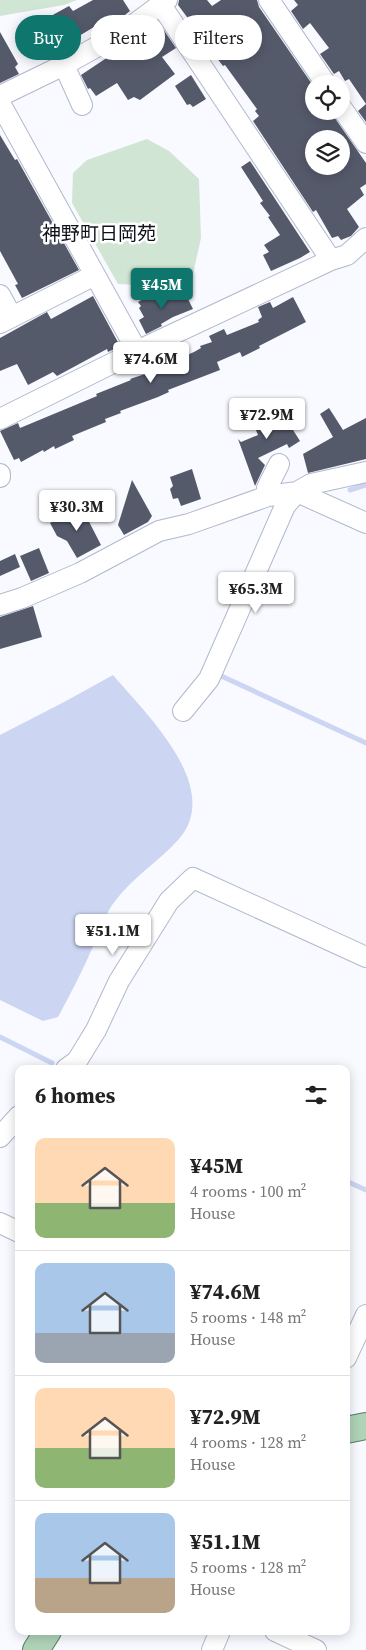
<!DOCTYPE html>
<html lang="en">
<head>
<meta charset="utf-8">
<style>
	body { margin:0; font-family:"Source Serif 4","Noto Sans JP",serif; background:#f6f6f6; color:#222; height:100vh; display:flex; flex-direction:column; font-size:19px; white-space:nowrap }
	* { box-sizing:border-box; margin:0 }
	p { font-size:16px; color:#767676 }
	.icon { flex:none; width:28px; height:28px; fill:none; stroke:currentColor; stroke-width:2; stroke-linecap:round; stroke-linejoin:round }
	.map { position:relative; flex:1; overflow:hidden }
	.panel { position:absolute; left:15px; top:1065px; width:335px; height:570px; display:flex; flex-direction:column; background:#fff; border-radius:10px; box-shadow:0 2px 12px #0003 }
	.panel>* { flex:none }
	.guide { position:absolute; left:15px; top:15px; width:336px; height:45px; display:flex; gap:10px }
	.buttons { position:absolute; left:305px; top:75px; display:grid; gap:10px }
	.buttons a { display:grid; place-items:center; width:45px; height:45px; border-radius:50%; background:#fff; box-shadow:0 2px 12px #0003; font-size:25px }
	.price { position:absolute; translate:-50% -42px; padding:0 11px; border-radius:5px; background:#fff; color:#222; font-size:16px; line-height:32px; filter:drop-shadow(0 1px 2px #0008) }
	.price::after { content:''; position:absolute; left:50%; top:30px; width:15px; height:11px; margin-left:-8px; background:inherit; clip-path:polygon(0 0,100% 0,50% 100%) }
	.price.active { background:#0f766e; color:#fff }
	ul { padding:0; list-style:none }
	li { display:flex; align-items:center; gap:15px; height:125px; padding:0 20px }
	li+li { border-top:1px solid #e0e0e0 }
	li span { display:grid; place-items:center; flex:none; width:140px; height:100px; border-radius:10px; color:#555 }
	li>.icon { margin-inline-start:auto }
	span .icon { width:60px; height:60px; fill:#fffc; stroke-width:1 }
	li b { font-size:21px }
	h2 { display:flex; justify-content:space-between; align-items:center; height:60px; padding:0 20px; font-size:21px }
	.pill { padding:0 18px; border-radius:22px; background:#fff; box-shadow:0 2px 12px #0003; font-size:18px; line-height:45px }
	.pill.active { background:#0f766e; color:#fff }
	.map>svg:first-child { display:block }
	.green { fill:#d0e5d4 }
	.water { fill:#ccd5f2 }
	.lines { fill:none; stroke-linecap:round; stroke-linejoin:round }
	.stream { stroke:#ccd5f2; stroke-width:5 }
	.building { fill:#555a6b; fill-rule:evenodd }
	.minor-casing { stroke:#b2b8cc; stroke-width:22 }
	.major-casing { stroke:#547c60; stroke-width:28 }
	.minor { stroke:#fff; stroke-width:20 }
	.major { stroke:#afd3b7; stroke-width:26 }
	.labels { text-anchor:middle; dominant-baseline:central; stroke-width:5; stroke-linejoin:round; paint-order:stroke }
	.quarter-label { font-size:19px; fill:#0f1118; stroke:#fff }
</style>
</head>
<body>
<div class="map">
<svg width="366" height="1650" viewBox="0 0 366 1650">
	<rect width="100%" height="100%" fill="#f9faff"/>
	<path class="green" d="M0,0H77L64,5L0,16Z
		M147,139L169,151L199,179L201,238L192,278L160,286L118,284L72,203L73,173L87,160Z"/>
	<path class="water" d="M113,675C145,713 225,788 178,840C158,862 133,877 115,901C106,912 101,929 95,942C84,968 71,993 58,1017L43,1021L0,1000V735L66,701Z"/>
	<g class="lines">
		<path class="stream" d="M350,490L366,485
			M219,675L366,743
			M0,1037L52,1063
			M346,1181L366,1190"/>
	</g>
	<path class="building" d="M93,0H123L130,11L116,22L113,18L96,28L94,27L54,51L51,46L45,50L31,27L69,6L73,11Z
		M179,0H207L212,6L221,0H257L259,7L314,87V111H330L366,163V184L360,188L364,195L347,209L359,227L351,236L341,240L338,236L332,238L316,210L313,212L253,121L259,116L255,111L257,109L225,65L223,66L206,44L213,39L197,15L190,21L178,5ZM314,139H341V166H314Z
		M294,0H366V122L358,111L366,104L349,79L345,81L339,71L334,74L320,54L329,48L310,23L303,29L291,11L298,5Z
		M159,23L176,48L162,57L175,74L140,100L134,97L128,100L117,83L96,96L90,88L88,89L81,75L117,51L121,56L149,35L146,31Z
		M0,32L18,64L15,67L19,74L0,83Z
		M191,75L206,99L193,107L190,104L187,105L175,86Z
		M0,135L15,160L17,159L79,270L22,298L15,285L18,284L0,251Z
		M250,161L310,252L300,258L271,271L263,255L269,252L264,245L280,235L268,217L270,216L260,203L263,201L241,167Z
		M183,289L193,309L173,317L161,324L162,326L146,334L139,320L144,317L139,308L141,306L138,302L155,292L160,301Z
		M93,296L120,346L108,352L107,349L57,376L53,372L28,385L17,364L0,371V338L47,312L51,319Z
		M293,297L306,322L259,346L260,348L242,357L240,352L217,362L220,370L168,390L169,392L158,397L120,411L121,413L105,419L106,422L72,436L74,440L55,449L54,446L44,452L43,450L21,462L19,458L14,460L0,431L18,423L20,428L97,396L96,394L131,380L130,379L163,368L162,366L194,352L201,348L200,346L212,342L209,336L224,329L227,335L259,322L258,320L262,317L258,307L270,302L273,308Z
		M269,408L272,416L281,411L300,441L289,448L287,444L258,458L265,465L255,486L238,439L241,442L258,435L255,428L260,426L256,412Z
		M329,408L343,430L366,418V459L308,473L303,454L333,437L320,414Z
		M192,469L201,499L181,506L178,498L173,499L170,489L173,486L170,477Z
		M132,480L152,516L148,522L124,535L118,525Z
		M74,510L76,513L83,510L101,545L77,558L67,541L57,536L50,523Z
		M39,548L49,573L31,581L20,556Z
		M15,554L20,567L0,576V561Z
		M33,606L42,637L0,649V617Z"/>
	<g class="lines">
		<g class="minor-casing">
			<path id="minor" d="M269,0L326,84
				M161,5L331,260
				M64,65L82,105
				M0,96L64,65L125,31L167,0
				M0,103L137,351
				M341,107L366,143
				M0,295L12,317
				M0,323L95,275
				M0,419L137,351L331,260L347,255L366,238
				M0,474V477
				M268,496L267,488L279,464
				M0,605L22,598L80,573L159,531L189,524L268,496L297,492L311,484L366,472
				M183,711L209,679L285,506L297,492L366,523
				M66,1069L77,1061L96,1030L119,981L169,901L193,878L366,957
				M0,1137L19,1116
				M0,1223L19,1232
				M346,1358L366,1315
				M275,1631L316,1650
				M212,1650L220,1631"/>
		</g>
		<g class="major-casing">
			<path id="major" d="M346,1430L366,1426
				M36,1650L48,1631"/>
		</g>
		<use href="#minor" class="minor"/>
		<use href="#major" class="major"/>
	</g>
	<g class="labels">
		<g class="quarter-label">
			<text x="99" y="233">神野町日岡苑</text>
		</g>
	</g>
</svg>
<div class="buttons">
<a><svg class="icon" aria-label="locate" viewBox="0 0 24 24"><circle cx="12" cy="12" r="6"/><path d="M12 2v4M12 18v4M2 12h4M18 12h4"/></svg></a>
<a><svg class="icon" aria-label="layers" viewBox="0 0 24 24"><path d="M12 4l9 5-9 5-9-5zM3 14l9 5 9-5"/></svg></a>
</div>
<b class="price active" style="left:162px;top:310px">¥45M</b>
<b class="price" style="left:151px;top:384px">¥74.6M</b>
<b class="price" style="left:267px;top:440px">¥72.9M</b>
<b class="price" style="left:77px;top:532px">¥30.3M</b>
<b class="price" style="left:256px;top:614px">¥65.3M</b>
<b class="price" style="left:113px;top:956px">¥51.1M</b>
<div class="guide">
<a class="pill active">Buy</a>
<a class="pill">Rent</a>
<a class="pill">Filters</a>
</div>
<section class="panel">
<h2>6 homes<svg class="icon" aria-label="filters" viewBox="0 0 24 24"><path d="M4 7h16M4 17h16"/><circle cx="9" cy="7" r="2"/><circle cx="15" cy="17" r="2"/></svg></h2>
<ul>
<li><span style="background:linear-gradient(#ffd9b3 65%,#8fb573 0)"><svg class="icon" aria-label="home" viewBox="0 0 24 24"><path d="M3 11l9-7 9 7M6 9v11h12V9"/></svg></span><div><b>¥45M</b><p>4 rooms · 100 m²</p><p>House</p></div></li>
<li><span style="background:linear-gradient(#a9c7e8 70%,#9aa5b1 0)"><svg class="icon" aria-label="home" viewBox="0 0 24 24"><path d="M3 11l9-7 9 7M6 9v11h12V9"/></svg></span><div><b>¥74.6M</b><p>5 rooms · 148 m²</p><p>House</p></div></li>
<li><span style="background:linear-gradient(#ffd9b3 60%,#8fb573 0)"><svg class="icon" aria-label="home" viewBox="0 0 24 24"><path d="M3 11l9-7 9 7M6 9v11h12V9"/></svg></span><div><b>¥72.9M</b><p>4 rooms · 128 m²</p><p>House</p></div></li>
<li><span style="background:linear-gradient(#a9c7e8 65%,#b9a48a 0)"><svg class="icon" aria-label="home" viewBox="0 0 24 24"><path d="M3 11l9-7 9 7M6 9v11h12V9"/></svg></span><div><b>¥51.1M</b><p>5 rooms · 128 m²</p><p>House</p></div></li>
</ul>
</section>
</div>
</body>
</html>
